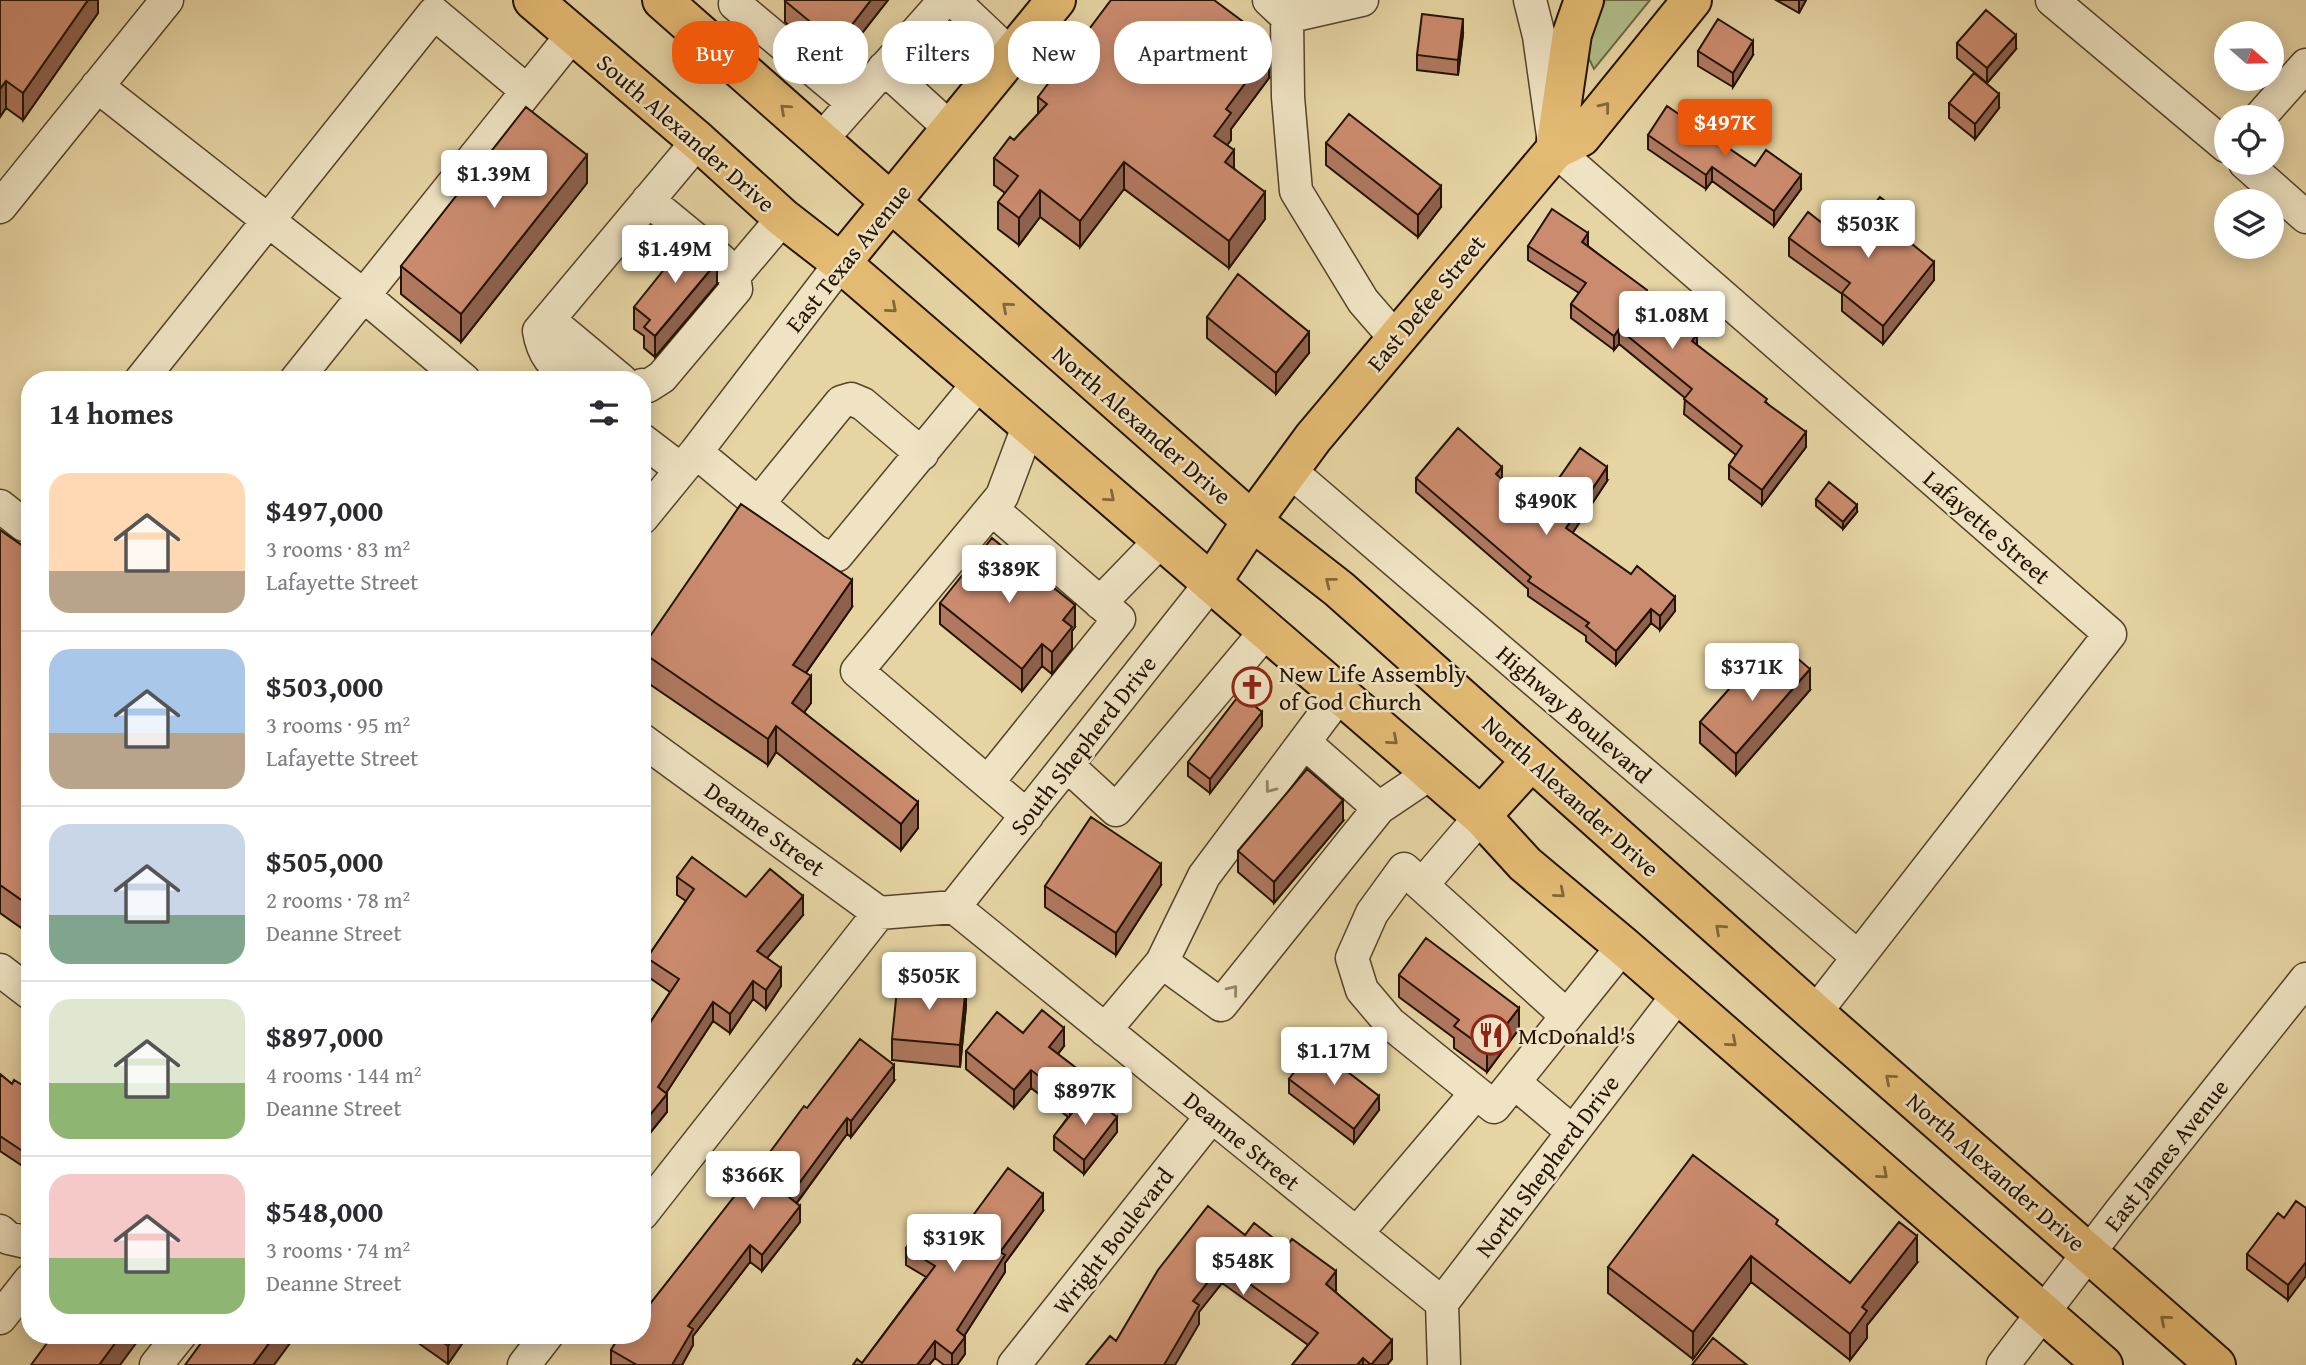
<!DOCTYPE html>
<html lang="en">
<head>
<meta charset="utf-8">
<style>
	body { margin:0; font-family:"Gentium Book Plus",serif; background:#f2f2f3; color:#2b2b33; height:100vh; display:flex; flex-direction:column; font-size:26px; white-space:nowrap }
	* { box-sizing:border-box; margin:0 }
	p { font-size:23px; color:#7c7c81 }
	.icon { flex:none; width:38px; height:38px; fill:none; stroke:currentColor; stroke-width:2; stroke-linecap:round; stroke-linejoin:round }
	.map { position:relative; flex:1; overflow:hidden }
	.panel { position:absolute; left:21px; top:371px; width:630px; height:973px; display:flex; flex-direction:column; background:#fff; border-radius:28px; box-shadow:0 4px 18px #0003 }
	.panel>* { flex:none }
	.top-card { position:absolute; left:672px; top:21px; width:665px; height:63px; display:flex; gap:14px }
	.needle { width:46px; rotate:110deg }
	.buttons { position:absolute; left:2214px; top:21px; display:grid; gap:14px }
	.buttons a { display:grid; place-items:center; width:70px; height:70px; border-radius:50%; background:#fff; box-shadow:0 4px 18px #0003; font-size:35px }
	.price { position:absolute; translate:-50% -60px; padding:0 16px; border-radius:7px; background:#fff; color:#222; font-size:23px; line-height:46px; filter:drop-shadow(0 2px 4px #0008) }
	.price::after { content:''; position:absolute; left:50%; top:42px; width:21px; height:16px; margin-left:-10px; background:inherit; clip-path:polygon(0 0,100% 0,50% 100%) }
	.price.current { background:#ea580c; color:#fff }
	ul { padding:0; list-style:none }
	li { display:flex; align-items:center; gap:21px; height:175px; padding:0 28px }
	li+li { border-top:2px solid #e1e1e2 }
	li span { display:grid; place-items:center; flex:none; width:196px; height:140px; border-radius:21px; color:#555 }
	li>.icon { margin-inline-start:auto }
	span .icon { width:84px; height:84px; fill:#fffc; stroke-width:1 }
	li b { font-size:30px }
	h2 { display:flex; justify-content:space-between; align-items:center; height:84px; padding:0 28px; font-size:30px }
	.chip { padding:0 24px; border-radius:28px; background:#fff; box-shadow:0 4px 18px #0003; font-size:24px; line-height:63px }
	.chip.current { background:#ea580c; color:#fff }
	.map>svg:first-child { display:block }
	.green { fill:#b1be89; stroke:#6a6844; stroke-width:2 }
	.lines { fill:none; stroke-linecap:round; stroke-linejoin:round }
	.minor-casing { stroke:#544329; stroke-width:35 }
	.major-casing { stroke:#231300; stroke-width:42 }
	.minor { stroke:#efe3c3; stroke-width:32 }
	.major { stroke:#e3ba72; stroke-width:38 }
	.wall { fill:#af785f; stroke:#231300; stroke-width:2 }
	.shaded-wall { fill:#8e614d; stroke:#231300; stroke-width:2 }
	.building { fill:#cb8b6e; stroke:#231300; stroke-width:2 }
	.oneway { stroke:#836639 }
	.oneway2 { stroke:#93856b }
	.labels { text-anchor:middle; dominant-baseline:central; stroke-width:5; stroke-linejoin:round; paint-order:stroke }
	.street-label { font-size:24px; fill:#231300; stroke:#efe3c3 }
	.poi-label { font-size:24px; fill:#231300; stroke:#efe3c3; text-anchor:start }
</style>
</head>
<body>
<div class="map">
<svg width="2306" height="1365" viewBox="0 0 2306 1365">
	<rect width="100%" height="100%" fill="#e6d4a3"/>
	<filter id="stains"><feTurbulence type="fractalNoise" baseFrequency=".00286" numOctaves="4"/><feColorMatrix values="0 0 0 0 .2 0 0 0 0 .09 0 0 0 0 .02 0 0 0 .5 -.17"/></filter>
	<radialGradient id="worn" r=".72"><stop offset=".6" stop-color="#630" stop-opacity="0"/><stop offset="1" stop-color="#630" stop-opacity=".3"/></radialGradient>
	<path class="green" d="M1605,0H1650L1594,69L1585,51Z"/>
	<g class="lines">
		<g class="minor-casing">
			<path id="minor" d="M953,0L1011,55
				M1269,0L1287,17L1362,0
				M1530,0L1539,36L1555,150L2110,634L1815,1013
				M2052,0L2226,146
				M735,4L853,103
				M1287,17L1288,97L1296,191L1363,301L1396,339
				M884,68L951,129
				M97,86L363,295L464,380
				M2260,117L2306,65
				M820,141L945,0
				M2245,163L2306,217
				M0,207L167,0
				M734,276L783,218
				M549,320L621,380
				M141,380L434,13L527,91
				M296,380L573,34
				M572,380C553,364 543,356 539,331L698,141
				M642,385L648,386L662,377L736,289L734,276L721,260L648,200
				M642,440L680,469
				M696,452L814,550L825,556L837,555L978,384
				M1289,470L1858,957
				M758,504L841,402L851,399L863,404L922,454
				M0,506L24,525
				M642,518L696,452L841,263
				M1100,603L1161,540
				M642,740L879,913L954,907L1442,1303L1444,1365
				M1304,742L1379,808
				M1067,765L1116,810L1266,631
				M988,782L1119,619L992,509
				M1027,816L857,671L1002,496L1028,427
				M1422,885L1481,816
				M954,907L1211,583
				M1162,962L1221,1005L1379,808L1431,773
				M0,970L30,993
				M1567,1016L1404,869L1372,913L1352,958L1362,990L1390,1023L1494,1107L1623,946
				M1105,1030L1162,962L1204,876L1340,694
				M1515,1083L1573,1132
				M642,1214L879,913
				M0,1231L8,1238L30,1243
				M1357,1233L1476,1093
				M1442,1303L1678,995
				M0,1318L30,1280
				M156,1365L180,1335
				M524,1365L547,1335
				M1014,1365L1211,1117
				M2003,1365L2120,1212L2306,979"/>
		</g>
		<g class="major-casing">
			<path id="major" d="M533,0L698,141L783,218L841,263L1481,816L1525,864L1623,946L2103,1365
				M662,0L1252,521L1339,589L1815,1013L2216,1365
				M1555,150L1581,137L1692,0
				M841,263L1056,0
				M1211,583L1252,521L1313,438L1555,150L1572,34L1584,0
				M1481,816L1531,761"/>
		</g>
		<use href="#minor" class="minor"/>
		<use href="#major" class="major"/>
	</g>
	<path class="wall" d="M0,0H98V13L23,120L6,108L0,117Z
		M888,0L837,65L785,22V1Z
		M1776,0H1806L1799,13Z
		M1463,34L1458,75L1417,70V55Z
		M1957,43L2016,49L1987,83L1957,58Z
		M1698,51L1753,55L1733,87L1698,66Z
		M1269,78L1231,129V140L1227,145L1234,168L1265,219L1229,268L1124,189L1080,247L1040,217L1019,245L998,229V202L1005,193L994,185V158L1014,140L1038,114V97Z
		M1949,103L1999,108L1975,139L1949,118Z
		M1648,135L1755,166L1801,189L1774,226L1712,181L1706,189L1648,149Z
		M1326,143L1441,207L1418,237L1326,165Z
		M587,183L461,342L401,294V266Z
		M1899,230L1898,232L1934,280L1883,344L1842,311V294L1789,256V238L1845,241Z
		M1528,246H1588L1647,293L1697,345L1767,403L1806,447L1762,505L1729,479V465L1736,455L1684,414L1685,398L1619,344L1614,350L1571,318V304L1579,293L1528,260Z
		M717,284L655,357L644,348V336L634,329V307Z
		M1207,317L1309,353L1276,394L1207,338Z
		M1416,478L1502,480L1536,511L1607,481L1572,533L1675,611L1660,630L1651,623L1616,665L1586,641V636L1528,596V589L1416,492Z
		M1816,499L1857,512L1843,529L1816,506Z
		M0,530L30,551V934L0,913Z
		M940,603L1075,627L1072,631V649L1052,674L1042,666L1022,691L940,624Z
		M852,607L806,673L811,703L804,712L918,828L901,850L776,752L768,765L642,679V648Z
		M1760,686L1810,690L1736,775L1700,743V722Z
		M1262,726L1210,793L1188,776V762Z
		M1343,821L1274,903L1238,872V851Z
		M677,877L803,915L767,958L781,986L766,1009L753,999L730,1033L713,1021L666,1093L667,1112L650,1133L642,1127V1035L670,992L647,976V958L686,901L677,895Z
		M1161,885L1116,955L1045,907V886Z
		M1399,975L1519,1029L1487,1072L1454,1048V1038L1399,997Z
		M966,1006L960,1067L892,1060V1039Z
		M1023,1033L1064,1046L1058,1054L1117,1132L1084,1174L1054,1150V1136L1068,1117L1031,1088L1014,1108L966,1069V1051Z
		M0,1074L12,1084L30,1090V1171L0,1151Z
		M1289,1079L1379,1110L1354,1143L1289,1093Z
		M894,1081L851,1137L847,1134L797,1203L800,1222L762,1271L750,1262L693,1336V1345L682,1365H611V1350L650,1304L807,1108Z
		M2306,1208L2288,1300L2247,1269V1254L2284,1218Z
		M1043,1211L1005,1263V1272L964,1336L965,1354L957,1365H944L935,1358L929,1365H853L862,1363L926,1277L906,1265V1248L947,1236L963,1229Z
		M1778,1226L1850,1283L1917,1263L1867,1325V1338L1850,1360L1751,1282L1693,1359L1608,1293V1267Z
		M1245,1235L1336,1290L1335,1291L1392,1359L1387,1365H1292L1308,1345L1222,1283L1199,1312V1324L1116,1341Z
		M407,1335H468L448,1364Z"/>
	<path class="shaded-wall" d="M88,0H98V13L23,120V93Z
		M871,0H888L837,65V44Z
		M1799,0H1806L1799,13Z
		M1463,19V34L1458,75V60Z
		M2016,35V49L1987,83V68Z
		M1753,41V55L1733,87V73Z
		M1269,51V78L1231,129V140L1214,162V136L1226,109Z
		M6,81V108L0,117V89Z
		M1999,94V108L1975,139V124Z
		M1234,150V177L1225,162Z
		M587,155V183L461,342V314Z
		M1124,162V189L1080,247V221Z
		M1712,167V181L1706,189V175Z
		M1801,175V189L1774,226V211Z
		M1441,186V207L1418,237V215Z
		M1040,190V217L1019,245V218Z
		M1265,192V219L1229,268V241Z
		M1899,212V230L1889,243V225Z
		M1588,233V247L1582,242Z
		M717,262V284L655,357V336Z
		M1934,262V280L1883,344V326Z
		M1619,329V344L1614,350V336Z
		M1309,332V353L1276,394V373Z
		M1697,334V349L1692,341Z
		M1806,432V447L1762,505V490Z
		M1502,467V481L1496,474Z
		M1607,467V481L1566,543V528Z
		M1857,505V512L1843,529V522Z
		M852,580V607L793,691V665Z
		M1675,597V611L1660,630V616Z
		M1075,605V627L1072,631V649L1052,674V652L1063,620Z
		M1651,609V623L1616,665V651Z
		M1042,644V666L1022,691V669Z
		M1810,669V690L1736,775V754Z
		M811,676V703L792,729V703Z
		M1262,712V726L1210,793V779Z
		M776,726V752L768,765V739Z
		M1343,800V821L1274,903V882Z
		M918,802V828L901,850V824Z
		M1161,864V885L1116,955V933Z
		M803,896V915L757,970V951Z
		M781,968V986L766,1009V990Z
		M753,981V999L730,1033V1014Z
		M966,985V1006L960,1067V1045Z
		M713,1002V1021L659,1104L667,1094V1112L650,1133V1115L658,1087Z
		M1519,1008V1029L1487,1072V1050Z
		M1064,1028V1046L1049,1065V1047Z
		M894,1065V1081L851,1137V1121Z
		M1031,1070V1088L1014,1108V1090Z
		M1088,1077V1096L1070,1119V1100Z
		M1379,1096V1110L1354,1143V1129Z
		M1117,1117V1132L1084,1174V1160Z
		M847,1118V1134L789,1213V1197Z
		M1043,1194V1211L1005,1263V1272L957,1347V1330L1000,1252Z
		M800,1206V1222L762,1271V1255Z
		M1917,1236V1263L1867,1325V1338L1850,1360V1334L1862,1307Z
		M750,1245V1262L693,1336V1345L682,1365H672L688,1326Z
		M1751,1256V1282L1693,1359V1332Z
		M2306,1262V1276L2288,1300V1285Z
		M1222,1264V1283L1199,1312V1324L1175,1365H1164L1193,1301Z
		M1336,1271V1290L1326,1303V1284Z
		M121,1335H142L120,1365H99Z
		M275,1335H296L274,1365H253Z
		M455,1335H468L448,1364V1346Z
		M965,1337V1354L957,1365H952V1354Z
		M1392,1340V1359L1387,1365H1371Z
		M935,1341V1358L929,1365H917Z
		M1363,1358V1365H1357Z"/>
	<path class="building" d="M0,0H88L23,93L6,81L0,89Z
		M786,0H871L837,44L785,1Z
		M1111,0H1214L1269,41V51L1226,109L1231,113L1214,136L1234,150L1225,162L1265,192L1229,241L1124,162L1080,221L1040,190L1019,218L998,202L1018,176L994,158L1010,137L1014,140L1047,104L1038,97Z
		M1986,10L2016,35L1987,68L1957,43Z
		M1422,14L1463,19L1458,60L1417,55Z
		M1718,19L1753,41L1733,73L1698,51Z
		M1974,73L1999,94L1975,124L1949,103Z
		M1667,106L1755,166L1766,150L1801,175L1774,211L1712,167L1706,175L1648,135Z
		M526,107L587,155L461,314L401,266Z
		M1349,114L1441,186L1418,215L1326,143Z
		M1880,197L1899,212L1889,225L1934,262L1883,326L1842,293L1850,283L1789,238L1808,212L1845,241Z
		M1552,209L1588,233L1582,242L1647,290L1646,292L1697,334L1692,341L1767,399L1765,402L1806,432L1762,490L1729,465L1742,446L1684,399L1692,389L1619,329L1614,336L1571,304L1586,283L1528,246Z
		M690,237L708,252L717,262L655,336L644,327L650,320L634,307Z
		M1238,274L1309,332L1276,373L1207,317Z
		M1458,428L1502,467L1496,474L1536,511L1580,448L1607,467L1566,528L1631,574L1637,566L1675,597L1660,616L1651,609L1616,651L1586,626L1589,623L1528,581L1531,577L1416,478Z
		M1829,482L1857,505L1843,522L1816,499Z
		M741,504L852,580L793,665L811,676L792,703L918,802L901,824L776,726L768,739L642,652V648Z
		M0,530L30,551V906L0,885Z
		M992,538L1075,605L1063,620L1072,627L1052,652L1042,644L1022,669L940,603Z
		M1790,652L1810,669L1736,754L1700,722L1744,672L1760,686Z
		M1240,694L1262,712L1210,779L1188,762Z
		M1307,769L1343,800L1274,882L1238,851Z
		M1091,817L1161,864L1116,933L1045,886Z
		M692,857L746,897L770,869L803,896L757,951L781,968L766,990L753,981L730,1014L713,1002L658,1087L667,1094L650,1115L642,1109V1035L679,979L647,958L694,889L677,877Z
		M1426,938L1519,1008L1487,1050L1454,1026L1459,1020L1399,975Z
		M898,979L966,985L960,1045L892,1039Z
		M1042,1010L1064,1028L1049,1047L1088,1077L1070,1100L1031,1070L1014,1090L966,1051L997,1012L1023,1033Z
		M860,1039L894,1065L851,1121L847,1118L789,1197L800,1206L762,1255L750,1245L688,1326L693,1329L672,1365H637L611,1350L620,1335H642V1300L650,1304L755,1170L756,1171L804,1106L807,1108Z
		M1314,1046L1379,1096L1354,1129L1289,1079Z
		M0,1074L12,1084L14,1080L30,1090V1156L0,1136Z
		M1087,1094L1117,1117L1084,1160L1054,1136Z
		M1693,1155L1778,1220L1776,1224L1850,1283L1899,1222L1917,1236L1862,1307L1867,1311L1850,1334L1751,1256L1693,1332L1608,1267Z
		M1008,1168L1043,1194L1000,1252L1005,1255L957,1330L965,1337L952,1354L935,1341L917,1365H853L857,1359L862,1363L935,1266L906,1248L923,1221L947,1236L955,1224L963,1229Z
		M2296,1201L2306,1208V1262L2288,1285L2247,1254L2278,1213L2284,1218Z
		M1208,1206L1245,1235L1254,1223L1286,1248L1292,1239L1336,1271L1326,1284L1392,1340L1371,1365L1363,1358L1357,1365H1292L1318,1333L1222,1264L1193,1301L1199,1305L1164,1365H1086L1110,1336L1116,1341L1158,1270Z
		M53,1335H121L99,1365H31Z
		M207,1335H275L253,1365H185Z
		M433,1335H455L448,1346Z
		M1713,1338L1747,1365H1692Z"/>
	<defs><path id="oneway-chevron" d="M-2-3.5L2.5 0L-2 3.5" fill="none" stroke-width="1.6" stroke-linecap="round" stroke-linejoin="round" transform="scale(1.75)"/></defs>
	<g class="oneway">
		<use href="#oneway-chevron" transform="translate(1605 107) rotate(-51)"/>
		<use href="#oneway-chevron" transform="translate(785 109) rotate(-138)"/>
		<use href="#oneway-chevron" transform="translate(1007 307) rotate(-139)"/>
		<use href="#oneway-chevron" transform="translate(892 308) rotate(41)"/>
		<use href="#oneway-chevron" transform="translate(1110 497) rotate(40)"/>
		<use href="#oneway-chevron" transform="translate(1330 582) rotate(-142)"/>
		<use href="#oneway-chevron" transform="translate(1393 740) rotate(41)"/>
		<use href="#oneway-chevron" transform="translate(1560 893) rotate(40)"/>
		<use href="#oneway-chevron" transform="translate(1720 929) rotate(-138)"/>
		<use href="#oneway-chevron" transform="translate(1732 1042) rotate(41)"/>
		<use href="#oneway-chevron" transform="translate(1890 1079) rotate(-139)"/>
		<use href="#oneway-chevron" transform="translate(1883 1174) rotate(41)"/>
		<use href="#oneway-chevron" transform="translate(2165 1320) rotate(-139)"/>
	</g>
	<g class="oneway2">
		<use href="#oneway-chevron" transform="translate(1270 788) rotate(127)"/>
		<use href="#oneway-chevron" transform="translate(1233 990) rotate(-51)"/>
	</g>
	<defs>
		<g id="church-ring" transform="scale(2.0125)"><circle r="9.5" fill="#efe3c3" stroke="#8f2418" stroke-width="1.5"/><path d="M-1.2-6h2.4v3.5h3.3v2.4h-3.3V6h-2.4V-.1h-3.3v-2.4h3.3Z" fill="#8f2418"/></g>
		<g id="restaurant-ring" transform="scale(2.0125)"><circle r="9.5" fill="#efe3c3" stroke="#8f2418" stroke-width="1.5"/><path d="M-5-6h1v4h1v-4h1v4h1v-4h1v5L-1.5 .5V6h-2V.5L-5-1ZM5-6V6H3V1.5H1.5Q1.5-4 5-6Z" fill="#8f2418"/></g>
	</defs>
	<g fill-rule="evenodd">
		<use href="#church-ring" x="1252" y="687"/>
		<use href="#restaurant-ring" x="1491" y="1035"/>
	</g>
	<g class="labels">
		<g class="street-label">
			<text transform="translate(686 133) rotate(41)">South Alexander Drive</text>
			<text transform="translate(848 258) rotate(-51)">East Texas Avenue</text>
			<text transform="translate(1426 303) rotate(-50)">East Defee Street</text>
			<text transform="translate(1142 425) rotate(41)">North Alexander Drive</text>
			<text transform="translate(1987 527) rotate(41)">Lafayette Street</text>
			<text transform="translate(1574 714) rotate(41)">Highway Boulevard</text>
			<text transform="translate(1083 745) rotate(-52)">South Shepherd Drive</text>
			<text transform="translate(1571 796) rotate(42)">North Alexander Drive</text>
			<text transform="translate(765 829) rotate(36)">Deanne Street</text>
			<text transform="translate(1242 1141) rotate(39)">Deanne Street</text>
			<text transform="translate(2166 1155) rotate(-52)">East James Avenue</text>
			<text transform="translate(1547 1166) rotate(-53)">North Shepherd Drive</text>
			<text transform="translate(1996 1172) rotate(41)">North Alexander Drive</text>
			<text transform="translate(1113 1241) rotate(-52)">Wright Boulevard</text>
		</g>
		<g class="poi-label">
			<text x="1279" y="673">New Life Assembly<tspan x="1279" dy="28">of God Church</tspan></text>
			<text x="1518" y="1035">McDonald's</text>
		</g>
	</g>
	<rect width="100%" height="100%" filter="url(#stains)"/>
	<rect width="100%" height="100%" fill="url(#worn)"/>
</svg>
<div class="buttons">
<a><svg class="needle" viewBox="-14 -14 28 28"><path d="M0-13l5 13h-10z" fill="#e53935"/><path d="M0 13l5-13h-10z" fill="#7c7c81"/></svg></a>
<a><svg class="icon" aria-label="locate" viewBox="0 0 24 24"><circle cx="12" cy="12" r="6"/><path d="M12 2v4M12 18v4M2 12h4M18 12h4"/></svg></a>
<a><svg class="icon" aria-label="layers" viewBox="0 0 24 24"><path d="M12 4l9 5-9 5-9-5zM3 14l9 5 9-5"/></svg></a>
</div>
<b class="price current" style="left:1725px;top:159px">$497K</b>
<b class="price" style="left:494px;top:210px">$1.39M</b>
<b class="price" style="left:1868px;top:260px">$503K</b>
<b class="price" style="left:675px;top:285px">$1.49M</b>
<b class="price" style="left:1672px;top:351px">$1.08M</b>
<b class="price" style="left:1546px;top:537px">$490K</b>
<b class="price" style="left:1009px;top:605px">$389K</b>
<b class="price" style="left:1752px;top:703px">$371K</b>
<b class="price" style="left:929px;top:1012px">$505K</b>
<b class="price" style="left:1334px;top:1087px">$1.17M</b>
<b class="price" style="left:1085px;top:1127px">$897K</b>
<b class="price" style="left:753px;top:1211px">$366K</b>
<b class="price" style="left:954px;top:1274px">$319K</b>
<b class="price" style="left:1243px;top:1297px">$548K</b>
<div class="top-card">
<a class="chip current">Buy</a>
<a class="chip">Rent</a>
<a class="chip">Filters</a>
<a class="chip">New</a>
<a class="chip">Apartment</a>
</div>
<section class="panel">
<h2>14 homes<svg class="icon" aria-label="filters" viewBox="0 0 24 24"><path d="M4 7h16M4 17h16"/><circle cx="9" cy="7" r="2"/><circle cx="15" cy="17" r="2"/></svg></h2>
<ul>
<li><span style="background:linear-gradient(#ffd9b3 70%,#b9a48a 0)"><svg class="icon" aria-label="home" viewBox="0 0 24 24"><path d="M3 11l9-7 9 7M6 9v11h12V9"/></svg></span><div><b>$497,000</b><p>3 rooms · 83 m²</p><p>Lafayette Street</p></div></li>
<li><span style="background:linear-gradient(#a9c7e8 60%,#b9a48a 0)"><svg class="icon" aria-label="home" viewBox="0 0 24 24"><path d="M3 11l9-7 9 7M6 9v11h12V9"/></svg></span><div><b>$503,000</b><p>3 rooms · 95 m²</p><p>Lafayette Street</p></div></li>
<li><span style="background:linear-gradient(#c9d6e8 65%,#7fa58c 0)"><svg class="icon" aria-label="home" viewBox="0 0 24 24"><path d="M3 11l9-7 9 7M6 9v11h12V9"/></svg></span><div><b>$505,000</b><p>2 rooms · 78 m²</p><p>Deanne Street</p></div></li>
<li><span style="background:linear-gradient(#dfe7d0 60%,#8fb573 0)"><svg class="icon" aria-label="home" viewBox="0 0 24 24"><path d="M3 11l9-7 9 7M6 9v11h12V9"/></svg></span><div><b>$897,000</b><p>4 rooms · 144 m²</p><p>Deanne Street</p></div></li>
<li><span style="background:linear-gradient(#f6c9c9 60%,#8fb573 0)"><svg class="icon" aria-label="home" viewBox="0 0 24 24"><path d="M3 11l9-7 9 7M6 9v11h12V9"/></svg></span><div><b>$548,000</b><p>3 rooms · 74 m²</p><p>Deanne Street</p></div></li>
</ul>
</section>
</div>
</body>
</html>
